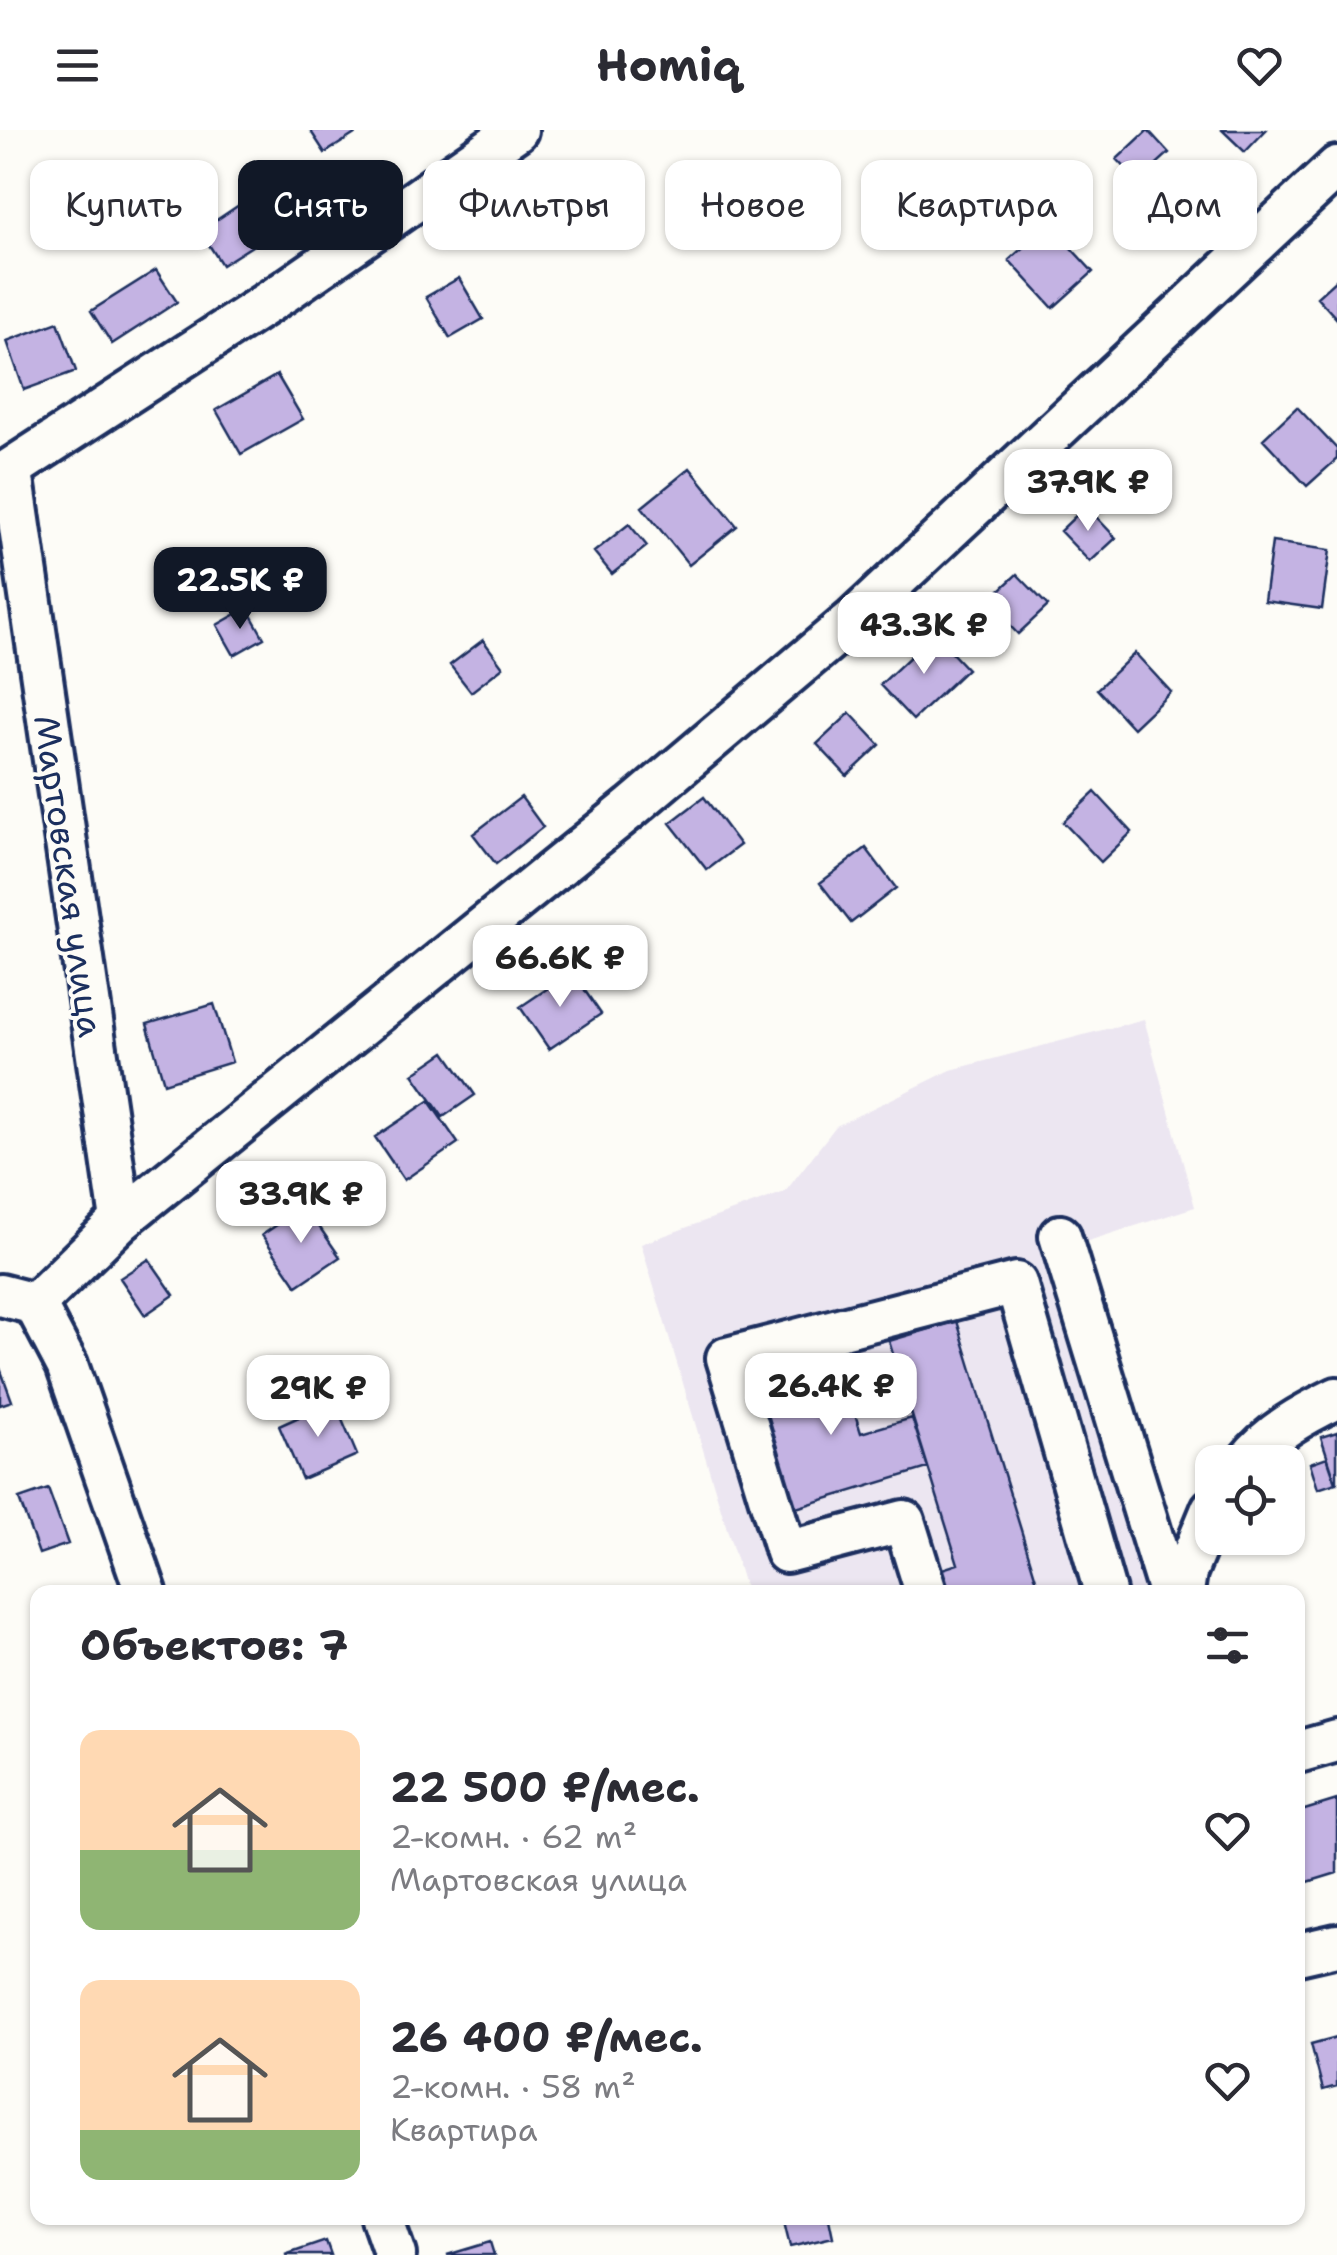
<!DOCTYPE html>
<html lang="ru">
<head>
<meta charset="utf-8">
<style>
	body { margin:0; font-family:"Shantell Sans",sans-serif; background:#f2f2f3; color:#2b2b33; height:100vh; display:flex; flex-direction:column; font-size:38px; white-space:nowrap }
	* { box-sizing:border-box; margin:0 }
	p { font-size:32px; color:#7c7c81 }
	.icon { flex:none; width:55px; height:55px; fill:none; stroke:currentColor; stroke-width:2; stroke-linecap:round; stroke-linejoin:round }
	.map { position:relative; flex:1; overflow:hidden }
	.sheet { position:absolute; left:30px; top:1455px; width:1275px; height:640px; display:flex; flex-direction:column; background:#fff; border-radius:20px; box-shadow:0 2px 8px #0004 }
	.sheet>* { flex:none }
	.banner { position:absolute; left:30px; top:30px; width:1278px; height:90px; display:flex; gap:20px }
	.controls { position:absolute; left:1195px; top:1315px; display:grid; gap:20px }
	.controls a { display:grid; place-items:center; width:110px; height:110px; border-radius:20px; background:#fff; box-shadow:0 2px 8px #0004; font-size:50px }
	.price { position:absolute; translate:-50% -85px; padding:0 22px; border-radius:20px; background:#fff; color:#222; font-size:32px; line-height:65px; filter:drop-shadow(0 2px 5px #0008) }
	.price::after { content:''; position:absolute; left:50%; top:60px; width:30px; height:22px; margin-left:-15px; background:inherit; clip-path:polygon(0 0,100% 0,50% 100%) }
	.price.active { background:#111827; color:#fff }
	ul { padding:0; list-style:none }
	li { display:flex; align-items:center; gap:30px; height:250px; padding:0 50px }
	li span { display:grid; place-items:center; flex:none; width:280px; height:200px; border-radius:20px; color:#555 }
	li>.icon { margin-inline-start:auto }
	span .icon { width:120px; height:120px; fill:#fffc; stroke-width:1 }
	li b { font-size:42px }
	h2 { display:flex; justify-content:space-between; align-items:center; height:120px; padding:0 50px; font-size:42px }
	.chip { padding:0 35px; border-radius:20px; background:#fff; box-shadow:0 2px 8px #0004; font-size:35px; line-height:90px }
	.chip.active { background:#111827; color:#fff }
	header { display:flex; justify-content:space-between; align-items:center; height:130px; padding:0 50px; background:#fff; font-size:45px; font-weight:700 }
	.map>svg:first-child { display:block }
	.built { fill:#ece6f1 }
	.building { fill:#c4b3e3; stroke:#1b2f5e; stroke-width:2.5 }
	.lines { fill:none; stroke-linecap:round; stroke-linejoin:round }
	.minor-casing { stroke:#1b2f5e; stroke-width:48 }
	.minor { stroke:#fdfcf7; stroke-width:40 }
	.labels { text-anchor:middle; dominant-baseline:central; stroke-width:8; stroke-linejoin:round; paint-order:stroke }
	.street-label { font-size:35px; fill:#1b2f5e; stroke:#fdfcf7 }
</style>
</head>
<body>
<header><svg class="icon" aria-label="menu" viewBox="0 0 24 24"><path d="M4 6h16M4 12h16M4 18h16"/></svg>Homiq<svg class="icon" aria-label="heart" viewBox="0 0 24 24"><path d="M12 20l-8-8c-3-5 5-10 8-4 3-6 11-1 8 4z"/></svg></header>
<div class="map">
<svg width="1337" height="2125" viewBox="0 0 1337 2125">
	<rect width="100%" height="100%" fill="#fdfcf7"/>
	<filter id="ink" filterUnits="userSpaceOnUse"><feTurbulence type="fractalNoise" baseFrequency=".01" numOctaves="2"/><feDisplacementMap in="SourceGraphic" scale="20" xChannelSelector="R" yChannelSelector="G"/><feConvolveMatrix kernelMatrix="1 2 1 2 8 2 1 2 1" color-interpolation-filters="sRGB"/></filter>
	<g filter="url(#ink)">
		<path class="built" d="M1144,889L1195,1077L1047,1124L1150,1462H746L641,1114L785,1062L836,996L951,940Z"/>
		<path class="building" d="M310,0H361L325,23Z
			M1148,0L1169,23L1138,51L1117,29Z
			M1222,0H1266L1245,22Z
			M598,40L628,81L590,108L560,67Z
			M251,67L274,102L222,135L200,101Z
			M1049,94L1093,142L1053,178L1009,130Z
			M156,140L177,172L112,214L91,181Z
			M459,148L483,189L450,208L426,167Z
			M1337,149V189L1317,167Z
			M58,192L76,241L24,260L7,211Z
			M277,245L303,289L241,324L216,280Z
			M1297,277L1337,319V329L1307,356L1263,309Z
			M690,338L737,396L689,435L642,377Z
			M1086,376L1116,408L1090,432L1060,401Z
			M629,394L647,416L612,444L594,422Z
			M1272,412L1330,420L1322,479L1264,471Z
			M1017,444L1048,476L1018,504L987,472Z
			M247,478L264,508L234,525L217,495Z
			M934,504L967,539L913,590L880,555Z
			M483,510L503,537L471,562L450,535Z
			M1135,523L1171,562L1133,598L1097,559Z
			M850,583L880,615L847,646L817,614Z
			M1095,662L1132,702L1101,732L1063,692Z
			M521,667L543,697L496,734L473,704Z
			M704,667L740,715L707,740L670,693Z
			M866,718L896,758L851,793L820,753Z
			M572,842L601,884L549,919L520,877Z
			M214,874L232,932L164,953L147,894Z
			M445,922L475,965L443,987L413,944Z
			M429,971L458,1013L404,1050L375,1007Z
			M305,1076L340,1127L297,1156L262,1105Z
			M149,1129L174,1165L145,1185L120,1148Z
			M957,1191L1040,1462H946L939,1440L958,1434L889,1211Z
			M838,1230L861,1303L912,1288L928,1338L793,1379L755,1255Z
			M0,1238L12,1271L0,1275Z
			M334,1271L357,1325L302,1349L279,1296Z
			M1337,1302V1353H1336L1321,1307Z
			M1327,1327L1336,1353L1318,1359L1310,1333Z
			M48,1359L68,1414L39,1424L19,1369Z
			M1337,1670V1743L1298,1755V1682Z
			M1337,1907V1956L1323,1960L1311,1914Z
			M783,2088H829L833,2107L790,2117Z
			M326,2111L331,2125H285Z
			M490,2112L494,2125H447Z"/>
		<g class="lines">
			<g class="minor-casing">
				<path id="minor" d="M12,342L121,1090
					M0,346L284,162L517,0
					M1060,1106L1169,1462
					M0,1165L35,1174L121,1090L632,677L854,489L1337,37
					M35,1174L67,1235L146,1462
					M1247,1332C1269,1303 1304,1284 1337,1268
					M926,1462L904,1391L786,1422L727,1228L1016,1153L1105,1462
					M1183,1462L1186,1442L1212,1379
					M1298,1622L1337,1611
					M1298,1824L1337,1815
					M382,2088L395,2125"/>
			</g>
			<use href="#minor" class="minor"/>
		</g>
	</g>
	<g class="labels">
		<g class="street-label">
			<text transform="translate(69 746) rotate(82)">Мартовская улица</text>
		</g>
	</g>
</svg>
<div class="controls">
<a><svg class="icon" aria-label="locate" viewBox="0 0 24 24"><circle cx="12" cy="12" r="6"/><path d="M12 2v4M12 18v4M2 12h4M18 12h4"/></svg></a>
</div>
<b class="price" style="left:1088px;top:404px">37.9K ₽</b>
<b class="price active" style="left:240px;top:502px">22.5K ₽</b>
<b class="price" style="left:924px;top:547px">43.3K ₽</b>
<b class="price" style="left:560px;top:880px">66.6K ₽</b>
<b class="price" style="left:301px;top:1116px">33.9K ₽</b>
<b class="price" style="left:831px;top:1308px">26.4K ₽</b>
<b class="price" style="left:318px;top:1310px">29K ₽</b>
<div class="banner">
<a class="chip">Купить</a>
<a class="chip active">Снять</a>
<a class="chip">Фильтры</a>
<a class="chip">Новое</a>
<a class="chip">Квартира</a>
<a class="chip">Дом</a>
</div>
<section class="sheet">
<h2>Объектов: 7<svg class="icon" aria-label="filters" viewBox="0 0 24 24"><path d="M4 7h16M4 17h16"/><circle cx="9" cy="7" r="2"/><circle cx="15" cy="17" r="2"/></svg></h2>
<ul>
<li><span style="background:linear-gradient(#ffd9b3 60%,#8fb573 0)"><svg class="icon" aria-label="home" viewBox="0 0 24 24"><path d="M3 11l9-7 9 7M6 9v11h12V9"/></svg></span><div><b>22 500 ₽/мес.</b><p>2-комн. · 62 m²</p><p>Мартовская улица</p></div><svg class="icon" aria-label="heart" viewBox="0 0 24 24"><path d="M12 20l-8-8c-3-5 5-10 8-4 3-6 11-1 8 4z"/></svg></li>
<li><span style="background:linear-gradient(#ffd9b3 75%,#8fb573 0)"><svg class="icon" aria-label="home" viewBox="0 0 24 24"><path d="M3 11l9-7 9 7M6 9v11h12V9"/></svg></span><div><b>26 400 ₽/мес.</b><p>2-комн. · 58 m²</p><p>Квартира</p></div><svg class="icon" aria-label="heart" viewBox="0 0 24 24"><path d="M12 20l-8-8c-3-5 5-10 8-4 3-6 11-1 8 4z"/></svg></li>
</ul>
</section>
</div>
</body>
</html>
